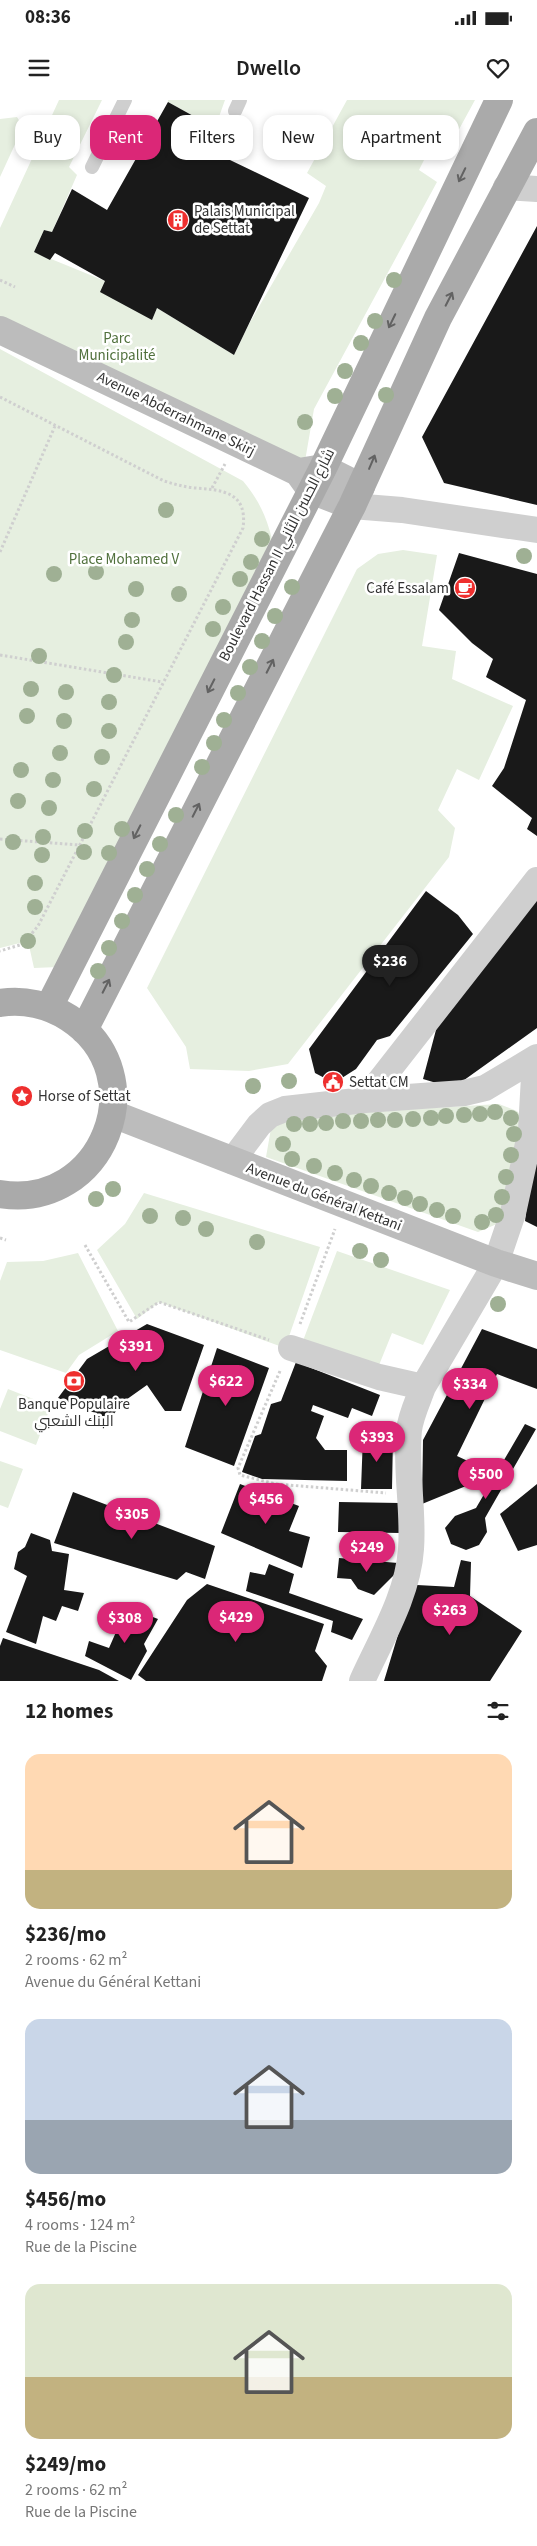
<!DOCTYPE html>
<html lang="en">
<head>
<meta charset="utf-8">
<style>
	body { margin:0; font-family:"Source Sans 3",Cairo,sans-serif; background:#f2f2f2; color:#222; height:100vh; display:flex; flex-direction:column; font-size:19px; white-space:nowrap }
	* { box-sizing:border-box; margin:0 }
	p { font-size:16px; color:#767676 }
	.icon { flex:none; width:28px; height:28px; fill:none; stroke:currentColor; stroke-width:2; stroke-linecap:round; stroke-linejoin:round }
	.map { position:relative; height:1581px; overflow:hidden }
	.panel { display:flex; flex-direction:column; background:#fff; flex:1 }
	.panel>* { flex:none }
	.top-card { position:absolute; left:15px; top:15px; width:508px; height:45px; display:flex; gap:10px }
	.price { position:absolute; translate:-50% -42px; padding:0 11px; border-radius:18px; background:#db2777; color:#fff; font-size:16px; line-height:32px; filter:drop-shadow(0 1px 2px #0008) }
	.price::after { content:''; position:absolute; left:50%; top:30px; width:15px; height:11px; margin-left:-8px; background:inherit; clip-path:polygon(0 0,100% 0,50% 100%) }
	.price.active { background:#222; color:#fff }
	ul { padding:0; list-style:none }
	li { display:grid; align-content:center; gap:10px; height:265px; padding:0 25px }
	li span { display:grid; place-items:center; height:155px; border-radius:15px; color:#555 }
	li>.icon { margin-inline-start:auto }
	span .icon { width:90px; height:90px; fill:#fffc; stroke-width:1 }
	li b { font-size:21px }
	h2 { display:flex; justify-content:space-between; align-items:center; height:60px; padding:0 25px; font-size:21px }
	.pill { padding:0 18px; border-radius:15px; background:#fff; box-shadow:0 2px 8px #0003; font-size:18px; line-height:45px }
	.pill.active { background:#db2777; color:#fff }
	.status { display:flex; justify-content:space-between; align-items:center; height:35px; padding:0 25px; background:#fff; direction:ltr }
	.status svg { height:14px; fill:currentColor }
	header { display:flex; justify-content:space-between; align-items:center; height:65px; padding:0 25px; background:#fff; font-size:22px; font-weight:600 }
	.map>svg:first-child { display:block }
	.green { fill:#e6efe0 }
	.building { fill:#191919 }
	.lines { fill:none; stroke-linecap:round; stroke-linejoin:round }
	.path { stroke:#cfcfcf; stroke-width:3; stroke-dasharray:2.5 2.5; stroke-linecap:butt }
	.lane { stroke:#cfcfcf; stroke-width:14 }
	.street { stroke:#cfcfcf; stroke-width:26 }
	.secondary { stroke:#bcbcbc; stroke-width:28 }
	.primary { stroke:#aaa; stroke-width:28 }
	.tree { fill:#9fb094 }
	.oneway { stroke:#626262 }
	.labels { text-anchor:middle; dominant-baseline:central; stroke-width:5; stroke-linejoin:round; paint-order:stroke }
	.poi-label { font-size:15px; fill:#323232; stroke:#fff; text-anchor:start }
	.park-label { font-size:15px; fill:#50703c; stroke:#fff }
	.street-label { font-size:15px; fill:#323232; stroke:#fff }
</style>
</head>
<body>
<div class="status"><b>08:36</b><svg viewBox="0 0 49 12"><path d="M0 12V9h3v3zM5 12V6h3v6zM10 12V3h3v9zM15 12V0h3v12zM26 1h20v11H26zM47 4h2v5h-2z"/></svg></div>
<header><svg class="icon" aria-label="menu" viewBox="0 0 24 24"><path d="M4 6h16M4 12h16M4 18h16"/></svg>Dwello<svg class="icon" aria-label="heart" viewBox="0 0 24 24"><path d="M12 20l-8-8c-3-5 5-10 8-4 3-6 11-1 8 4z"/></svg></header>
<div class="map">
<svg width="537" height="1581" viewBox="0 0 537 1581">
	<rect width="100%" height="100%" fill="#fff"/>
	<path class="green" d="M59,0H102L69,67L77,75L52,132L44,130L34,152L105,181L152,220L157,208L234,255L249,224L319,103L326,86L307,73L347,0H475L451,44L436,36L419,70L437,82L314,309L305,361L0,218V128Z
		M168,0H225L215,28L168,2Z
		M17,17L23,27L0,77V19Z
		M0,249L243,381C258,399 266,415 272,439L58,867L34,868L28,841L0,848Z
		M403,450L437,455L422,546L456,551L452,579L513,606L479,680L457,669L438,710L455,728L449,757L288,964L249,971L190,969L186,947L147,888L357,469L378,454Z
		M499,1004L517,1011L522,1017L504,1121L478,1132L266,1057L273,1017Z
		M144,1093L320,1147L285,1248L159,1202L137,1219L97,1150L125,1124Z
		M337,1151L450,1190L423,1245L392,1233L375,1275L301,1246Z
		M78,1153L118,1231L79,1255L66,1273L0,1250V1181L7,1162L43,1161Z
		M8,1289L51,1306L36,1345L0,1331V1309Z
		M0,1361L23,1369L8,1408L0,1405Z"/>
	<path class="building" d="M168,2L215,28L205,48L309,98L234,255L157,208L152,220L100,192L105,181L55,153L50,160L34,152L44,130L52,132L72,89L107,110Z
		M537,126V405L444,383L422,337Z
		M459,453L537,474V736L527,729L532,718L492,686L504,668L526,600L486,577L493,559L472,543L439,510Z
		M426,791L458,815L473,834L390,936L377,940L356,969L334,983L315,973L309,949Z
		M537,800V928L453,988L423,979L441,911Z
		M536,1030H537V1127L525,1121Z
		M147,1224L204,1245L181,1311H165L147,1285L123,1302L110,1319L58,1298L87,1259Z
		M482,1229L537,1249V1289L497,1274L457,1356L483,1368L466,1386L422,1404L423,1340Z
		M217,1248L269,1268L234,1366L185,1347Z
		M296,1262L380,1295L372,1316L352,1308L348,1318L313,1305L311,1311L324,1316L316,1338L325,1350H347V1381L262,1379L242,1372L255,1336L261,1334L271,1304L281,1301Z
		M525,1324L536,1329L485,1418L487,1432L479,1445L466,1450L451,1444L445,1428L455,1416L476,1408Z
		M363,1336L393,1337L392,1389H361Z
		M240,1384L299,1406L289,1431L310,1437L302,1468L221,1433Z
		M537,1384V1445L518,1451L500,1414Z
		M73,1392L215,1446L205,1479L186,1472L177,1480L54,1443Z
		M339,1402L400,1403V1433L338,1432Z
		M31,1433L50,1440L52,1451L69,1454L64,1490L84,1493L78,1511L62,1506L56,1521L43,1516L36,1544L6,1532L27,1476L14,1469L18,1452L25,1447Z
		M339,1458L398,1463L397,1472L374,1495L358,1489L351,1479L337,1478Z
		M461,1460L471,1462L470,1496L522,1531L490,1581H384L407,1505L417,1485L454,1487Z
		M269,1464L294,1474L289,1493L363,1519L352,1540L331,1532L333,1521L246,1491L250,1472L265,1475Z
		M207,1484L324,1524L315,1551L327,1566L322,1581H146L138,1575L187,1500Z
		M127,1507L158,1519L144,1544L147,1551L131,1580L85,1556L89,1541L109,1548Z
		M3,1538L99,1570L119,1581H0V1546Z"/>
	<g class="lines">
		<path class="path" d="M0,180L15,187
			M0,297L164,381C174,384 184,387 195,388C221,390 248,391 243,428L38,826L23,844L0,851
			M212,388L225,364
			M0,452L55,326
			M0,555L162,582
			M0,739L79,745
			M0,1138L6,1140
			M85,1145L129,1222L159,1202L269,1240
			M300,1224L335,1129
			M280,1271L238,1368L240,1375L276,1384L386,1393"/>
		<path class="lane" d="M235,11L240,0
			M92,67L125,0"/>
		<path class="street" d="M506,87L537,89
			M352,406L402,410L537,430
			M365,1000L537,780
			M232,1061L259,1025L270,1015L285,1009L365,1000L464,993L485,988L537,957
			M291,1248L379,1277L423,1287
			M362,1581C381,1539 408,1495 411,1449C414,1410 405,1370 409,1330C411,1315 418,1301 423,1287L496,1163L513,1113L531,1030L535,959"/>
		<path class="secondary" d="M0,230L298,372L311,390L352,406
			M299,372L323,368L361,387
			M113,1014L496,1163L537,1176"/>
		<path class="primary" d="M0,903C24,899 49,905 69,918C157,975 103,1111 0,1094
			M49,907L323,368L499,0
			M84,930L352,406L438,218L537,32"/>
	</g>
	<g class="tree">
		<circle cx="394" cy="180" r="8"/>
		<circle cx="375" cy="221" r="8"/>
		<circle cx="361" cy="243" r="8"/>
		<circle cx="345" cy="271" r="8"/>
		<circle cx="386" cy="295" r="8"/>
		<circle cx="335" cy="296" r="8"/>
		<circle cx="305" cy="322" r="8"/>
		<circle cx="166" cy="410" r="8"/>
		<circle cx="262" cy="439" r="8"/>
		<circle cx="524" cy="456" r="8"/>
		<circle cx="251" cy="462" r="8"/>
		<circle cx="96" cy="472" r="8"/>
		<circle cx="54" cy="474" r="8"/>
		<circle cx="240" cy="479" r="8"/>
		<circle cx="292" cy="487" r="8"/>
		<circle cx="136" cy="489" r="8"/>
		<circle cx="179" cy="494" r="8"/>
		<circle cx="223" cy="507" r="8"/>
		<circle cx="275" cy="516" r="8"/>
		<circle cx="132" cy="520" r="8"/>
		<circle cx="213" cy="529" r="8"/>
		<circle cx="262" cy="541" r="8"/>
		<circle cx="126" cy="542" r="8"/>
		<circle cx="39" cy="556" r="8"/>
		<circle cx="250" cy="567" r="8"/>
		<circle cx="114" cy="575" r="8"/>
		<circle cx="31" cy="589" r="8"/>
		<circle cx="66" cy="592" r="8"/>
		<circle cx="238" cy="593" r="8"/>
		<circle cx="109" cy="602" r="8"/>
		<circle cx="27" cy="616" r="8"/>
		<circle cx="224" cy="620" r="8"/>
		<circle cx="64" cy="621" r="8"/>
		<circle cx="109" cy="631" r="8"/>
		<circle cx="214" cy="643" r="8"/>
		<circle cx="60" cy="653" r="8"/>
		<circle cx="102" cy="657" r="8"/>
		<circle cx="202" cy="667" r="8"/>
		<circle cx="21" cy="670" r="8"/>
		<circle cx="53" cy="680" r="8"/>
		<circle cx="94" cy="689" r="8"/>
		<circle cx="18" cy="701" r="8"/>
		<circle cx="49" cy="708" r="8"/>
		<circle cx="176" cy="715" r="8"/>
		<circle cx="122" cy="729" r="8"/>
		<circle cx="85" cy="731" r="8"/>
		<circle cx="43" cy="737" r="8"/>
		<circle cx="13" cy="742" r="8"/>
		<circle cx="160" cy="744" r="8"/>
		<circle cx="84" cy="752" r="8"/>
		<circle cx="109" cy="753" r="8"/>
		<circle cx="42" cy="755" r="8"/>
		<circle cx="147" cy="769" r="8"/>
		<circle cx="35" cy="783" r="8"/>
		<circle cx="135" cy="795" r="8"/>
		<circle cx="35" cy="807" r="8"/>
		<circle cx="122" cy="821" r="8"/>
		<circle cx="28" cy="841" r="8"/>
		<circle cx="109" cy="848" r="8"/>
		<circle cx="98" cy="871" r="8"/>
		<circle cx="289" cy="981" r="8"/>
		<circle cx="253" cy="986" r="8"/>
		<circle cx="495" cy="1012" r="8"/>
		<circle cx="480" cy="1014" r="8"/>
		<circle cx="464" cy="1015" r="8"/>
		<circle cx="446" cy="1016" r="8"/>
		<circle cx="431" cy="1018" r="8"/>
		<circle cx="511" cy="1018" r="8"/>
		<circle cx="413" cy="1019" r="8"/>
		<circle cx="378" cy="1020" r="8"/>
		<circle cx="395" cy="1020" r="8"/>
		<circle cx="343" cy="1021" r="8"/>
		<circle cx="361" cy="1021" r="8"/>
		<circle cx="326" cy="1023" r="8"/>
		<circle cx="294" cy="1024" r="8"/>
		<circle cx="310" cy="1024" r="8"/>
		<circle cx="514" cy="1034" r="8"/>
		<circle cx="283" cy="1044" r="8"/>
		<circle cx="511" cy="1055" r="8"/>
		<circle cx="292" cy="1059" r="8"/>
		<circle cx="314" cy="1066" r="8"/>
		<circle cx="335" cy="1073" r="8"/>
		<circle cx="506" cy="1077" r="8"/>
		<circle cx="354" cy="1080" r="8"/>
		<circle cx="371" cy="1086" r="8"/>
		<circle cx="113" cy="1089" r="8"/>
		<circle cx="389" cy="1093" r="8"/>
		<circle cx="502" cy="1097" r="8"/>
		<circle cx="405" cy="1098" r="8"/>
		<circle cx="96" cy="1099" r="8"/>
		<circle cx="420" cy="1104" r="8"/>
		<circle cx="437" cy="1110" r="8"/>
		<circle cx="496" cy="1115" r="8"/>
		<circle cx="150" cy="1116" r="8"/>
		<circle cx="453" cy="1116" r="8"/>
		<circle cx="183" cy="1118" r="8"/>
		<circle cx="482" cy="1122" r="8"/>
		<circle cx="206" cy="1129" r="8"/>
		<circle cx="257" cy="1142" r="8"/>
		<circle cx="360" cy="1151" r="8"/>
		<circle cx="381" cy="1160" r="8"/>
		<circle cx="498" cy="1204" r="8"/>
	</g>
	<defs><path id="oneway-shaft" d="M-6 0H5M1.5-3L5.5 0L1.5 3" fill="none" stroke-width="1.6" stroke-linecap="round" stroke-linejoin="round" transform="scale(1.25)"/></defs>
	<g class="oneway">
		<use href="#oneway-shaft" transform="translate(462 75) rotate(116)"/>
		<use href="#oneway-shaft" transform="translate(449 199) rotate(-63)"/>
		<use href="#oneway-shaft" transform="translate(392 221) rotate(116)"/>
		<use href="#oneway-shaft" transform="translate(372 362) rotate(-67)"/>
		<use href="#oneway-shaft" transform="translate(270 566) rotate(-63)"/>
		<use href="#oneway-shaft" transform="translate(211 586) rotate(117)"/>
		<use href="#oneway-shaft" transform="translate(196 710) rotate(-63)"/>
		<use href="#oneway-shaft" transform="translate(137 732) rotate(117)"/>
		<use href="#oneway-shaft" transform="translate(106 886) rotate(-63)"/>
	</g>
	<defs>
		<g id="building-disc" transform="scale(1.125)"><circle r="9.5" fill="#ee2f2e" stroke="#fff"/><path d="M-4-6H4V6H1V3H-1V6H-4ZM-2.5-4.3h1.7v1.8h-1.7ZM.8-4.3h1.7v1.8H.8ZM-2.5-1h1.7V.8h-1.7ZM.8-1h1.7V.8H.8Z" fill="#fff"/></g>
		<g id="cafe-disc" transform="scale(1.125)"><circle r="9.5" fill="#ee2f2e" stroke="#fff"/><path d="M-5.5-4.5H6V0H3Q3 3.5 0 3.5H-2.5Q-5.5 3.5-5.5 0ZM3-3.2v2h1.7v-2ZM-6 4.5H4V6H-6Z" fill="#fff"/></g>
		<g id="civic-disc" transform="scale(1.125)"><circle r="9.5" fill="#ee2f2e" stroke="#fff"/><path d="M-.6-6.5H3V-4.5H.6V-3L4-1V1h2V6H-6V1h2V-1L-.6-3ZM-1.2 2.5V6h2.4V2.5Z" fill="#fff"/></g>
		<g id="sight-disc" transform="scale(1.125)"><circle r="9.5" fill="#ee2f2e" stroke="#fff"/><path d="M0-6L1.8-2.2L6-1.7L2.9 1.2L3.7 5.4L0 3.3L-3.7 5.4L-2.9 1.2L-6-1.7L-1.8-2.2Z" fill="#fff"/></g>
		<g id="bank-disc" transform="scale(1.125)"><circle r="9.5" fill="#ee2f2e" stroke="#fff"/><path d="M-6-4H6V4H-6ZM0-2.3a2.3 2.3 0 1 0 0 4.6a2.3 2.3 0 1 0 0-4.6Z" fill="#fff"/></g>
	</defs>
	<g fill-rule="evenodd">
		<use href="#building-disc" x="178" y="120"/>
		<use href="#cafe-disc" x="465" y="488"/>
		<use href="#civic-disc" x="333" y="982"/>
		<use href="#sight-disc" x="22" y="996"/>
		<use href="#bank-disc" x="74" y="1281"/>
	</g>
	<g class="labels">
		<g class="poi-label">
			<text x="194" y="111">Palais Municipal<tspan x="194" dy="17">de Settat</tspan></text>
			<text x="449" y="488" text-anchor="end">Café Essalam</text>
			<text x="349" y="982">Settat CM</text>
			<text x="38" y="996">Horse of Settat</text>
			<text x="74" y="1304" text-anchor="middle">Banque Populaire<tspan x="74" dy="17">البنك الشعبي</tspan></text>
		</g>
		<g class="park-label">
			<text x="117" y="238">Parc<tspan x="117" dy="17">Municipalité</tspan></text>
			<text x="124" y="459">Place Mohamed V</text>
		</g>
		<g class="street-label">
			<text transform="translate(176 314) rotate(26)">Avenue Abderrahmane Skirj</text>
			<text transform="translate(277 455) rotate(-63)">Boulevard Hassan II شارع الحسن الثاني</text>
			<text transform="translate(324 1097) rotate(21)">Avenue du Général Kettani</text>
		</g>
	</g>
</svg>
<b class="price active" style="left:390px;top:887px">$236</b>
<b class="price" style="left:136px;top:1272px">$391</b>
<b class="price" style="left:226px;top:1307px">$622</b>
<b class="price" style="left:470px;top:1310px">$334</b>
<b class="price" style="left:377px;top:1363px">$393</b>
<b class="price" style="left:486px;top:1400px">$500</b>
<b class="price" style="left:266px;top:1425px">$456</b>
<b class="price" style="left:132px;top:1440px">$305</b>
<b class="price" style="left:367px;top:1473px">$249</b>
<b class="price" style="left:450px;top:1536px">$263</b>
<b class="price" style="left:236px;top:1543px">$429</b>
<b class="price" style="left:125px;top:1544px">$308</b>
<div class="top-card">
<a class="pill">Buy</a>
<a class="pill active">Rent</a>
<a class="pill">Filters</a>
<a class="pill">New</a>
<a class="pill">Apartment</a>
</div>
</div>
<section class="panel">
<h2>12 homes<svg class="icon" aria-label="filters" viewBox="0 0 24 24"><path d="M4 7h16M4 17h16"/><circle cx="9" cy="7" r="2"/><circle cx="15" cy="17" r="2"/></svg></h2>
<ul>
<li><span style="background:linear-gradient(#ffd9b3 75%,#c2b280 0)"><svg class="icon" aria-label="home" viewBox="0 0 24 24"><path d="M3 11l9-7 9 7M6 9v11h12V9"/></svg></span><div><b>$236/mo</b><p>2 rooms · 62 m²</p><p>Avenue du Général Kettani</p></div></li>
<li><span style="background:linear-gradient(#c9d6e8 65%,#9aa5b1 0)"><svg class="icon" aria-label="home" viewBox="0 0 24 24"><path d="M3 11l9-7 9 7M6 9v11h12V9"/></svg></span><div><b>$456/mo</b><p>4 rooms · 124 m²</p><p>Rue de la Piscine</p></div></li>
<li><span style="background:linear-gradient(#dfe7d0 60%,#c2b280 0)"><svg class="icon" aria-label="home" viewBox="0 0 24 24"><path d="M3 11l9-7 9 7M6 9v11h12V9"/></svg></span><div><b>$249/mo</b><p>2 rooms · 62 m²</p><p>Rue de la Piscine</p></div></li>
</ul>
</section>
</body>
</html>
